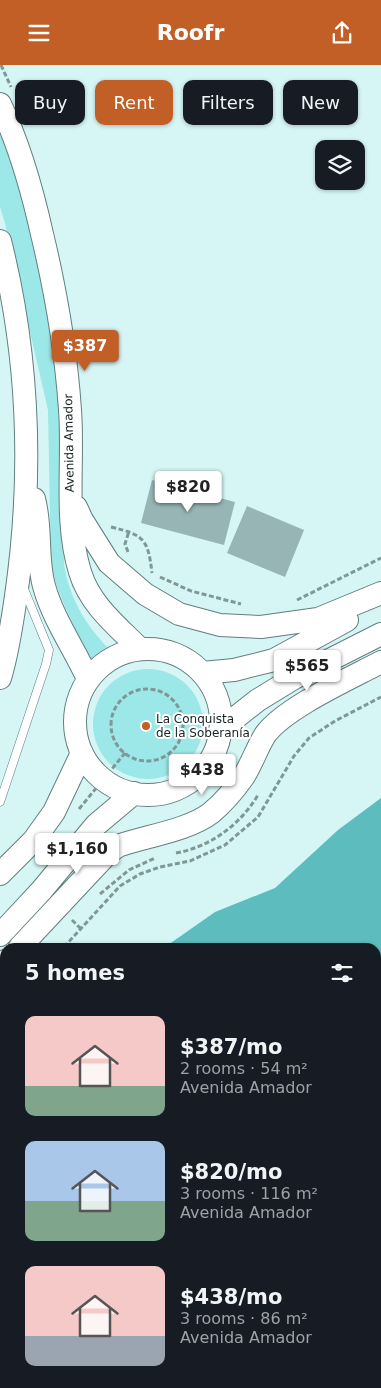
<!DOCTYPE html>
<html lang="en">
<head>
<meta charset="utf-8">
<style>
	body { margin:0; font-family:"DejaVu Sans",sans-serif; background:#20242c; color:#f1f3f6; height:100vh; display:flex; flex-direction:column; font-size:19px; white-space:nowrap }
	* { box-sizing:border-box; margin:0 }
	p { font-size:16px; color:#9ea1a6 }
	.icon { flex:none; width:28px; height:28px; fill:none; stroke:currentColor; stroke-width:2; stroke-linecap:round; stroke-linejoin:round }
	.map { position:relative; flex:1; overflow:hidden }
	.side { position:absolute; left:0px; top:878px; width:381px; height:446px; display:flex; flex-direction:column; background:#171b24; border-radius:15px 15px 0 0; box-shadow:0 1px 4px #0004 }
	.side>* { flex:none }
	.banner { position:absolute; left:15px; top:15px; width:351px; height:45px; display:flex; gap:10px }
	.controls { position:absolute; left:315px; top:75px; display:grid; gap:10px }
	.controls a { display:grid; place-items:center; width:50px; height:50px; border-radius:10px; background:#171b24; box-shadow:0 1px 4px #0004; font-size:25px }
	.price { position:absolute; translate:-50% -42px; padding:0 11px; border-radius:5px; background:#fff; color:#222; font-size:16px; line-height:32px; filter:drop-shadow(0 1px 2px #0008) }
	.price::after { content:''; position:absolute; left:50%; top:30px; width:15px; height:11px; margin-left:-8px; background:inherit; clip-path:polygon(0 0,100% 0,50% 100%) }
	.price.selected { background:#c25f27; color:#fff }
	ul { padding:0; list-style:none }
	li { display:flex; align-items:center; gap:15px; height:125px; padding:0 25px }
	li span { display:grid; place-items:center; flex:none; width:140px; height:100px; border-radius:10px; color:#555 }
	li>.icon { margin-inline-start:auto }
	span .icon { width:60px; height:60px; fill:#fffc; stroke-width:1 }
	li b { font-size:21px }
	h2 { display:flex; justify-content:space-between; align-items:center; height:60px; padding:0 25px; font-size:21px }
	.chip { padding:0 18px; border-radius:10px; background:#171b24; box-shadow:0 1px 4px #0004; font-size:18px; line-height:45px }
	.chip.selected { background:#c25f27; color:#fff }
	header { display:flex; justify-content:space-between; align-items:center; height:65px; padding:0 25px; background:#c25f27; color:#fff; font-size:22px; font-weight:800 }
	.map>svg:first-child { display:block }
	.built { fill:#c1eaea }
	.green { fill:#9ce7e8 }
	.water { fill:#5dbdbe }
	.building { fill:#98b5b5 }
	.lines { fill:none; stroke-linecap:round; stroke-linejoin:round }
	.service-casing { stroke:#627e7e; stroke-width:9 }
	.secondary-casing { stroke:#627e7e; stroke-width:24 }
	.path { stroke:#809797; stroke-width:3; stroke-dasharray:5 2.5; stroke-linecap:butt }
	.service { stroke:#fff; stroke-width:8 }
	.secondary { stroke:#fff; stroke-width:22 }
	.poi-dot { fill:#c25f27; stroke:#fff; stroke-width:2 }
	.labels { text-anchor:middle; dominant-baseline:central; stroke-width:4; stroke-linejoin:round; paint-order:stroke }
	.street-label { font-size:12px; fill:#162222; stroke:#fff }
	.poi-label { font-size:12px; fill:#162222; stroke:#fff; text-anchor:start }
</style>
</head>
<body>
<header><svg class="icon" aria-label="menu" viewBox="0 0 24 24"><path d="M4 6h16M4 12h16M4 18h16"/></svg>Roofr<svg class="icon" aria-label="share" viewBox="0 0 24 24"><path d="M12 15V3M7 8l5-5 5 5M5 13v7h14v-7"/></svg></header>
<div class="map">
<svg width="381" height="1323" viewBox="0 0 381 1323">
	<rect width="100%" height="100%" fill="#d6f5f5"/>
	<path class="built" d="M0,1174L5,1187V1319H73L76,1323H0Z"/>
	<path class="green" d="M0,58L44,207L62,337L64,499C69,531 84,558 107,582L89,596C76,561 57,533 51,497L48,345L5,158L0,142Z
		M93 659a55 55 0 1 1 110 0a55 55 0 1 1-110 0Z
		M0,1121L5,1131V1187L0,1174Z"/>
	<path class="water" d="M381,733V1323H103L101,1319H376V882H165L215,847L275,823L338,765Z
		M5,995V1131L0,1121V998Z"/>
	<path class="building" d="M152,415L235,437L224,480L141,458Z
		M247,441L304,465L285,512L227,488Z
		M5,1240V1319H62L64,1323H0V1243Z"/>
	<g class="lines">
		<g class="service-casing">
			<path id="service" d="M0,737L46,599L49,585L24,524"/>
		</g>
		<g class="secondary-casing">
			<path id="secondary" d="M0,39C20,81 32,124 42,169C56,227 66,286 70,345C74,398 64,455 80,507C90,540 117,561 140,584
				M0,176C29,291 33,413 16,531C12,558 8,587 0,613
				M34,434C42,463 36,492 44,521C53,554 74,583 88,614
				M76,442L82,455L109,498L145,529L179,549L220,560L261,562L318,554L381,528
				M75 657a73 73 0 1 1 146 0a73 73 0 1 1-146 0Z
				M202,608L234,605L274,595L347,555
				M220,665L258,635L294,613L381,569
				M0,809L34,775L54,747L82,688
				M0,870L41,826L96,760L134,728
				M20,882L108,788L118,781C146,771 187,766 211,748C223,738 235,724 244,711C252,698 257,683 265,670C284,643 351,613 381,597
				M0,901L5,896"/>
		</g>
		<path class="path" d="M1,0L11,22
			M111,462C145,470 148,475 152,508
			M128,487L125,479L129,466
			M160,512L191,526L241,539
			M297,535L381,493
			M111 660a36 36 0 1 1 72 0a36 36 0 1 1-72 0Z
			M79,744L125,688
			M176,788C210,782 240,760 258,730
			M100,829L129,805L155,793
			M72,855L81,864
			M64,882L120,821L140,809L160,802L190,796L225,780L258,752L294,691L309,673L335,656L381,632
			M0,941L5,937"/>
		<use href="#service" class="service"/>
		<use href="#secondary" class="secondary"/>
	</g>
	<circle class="poi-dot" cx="146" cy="661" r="5"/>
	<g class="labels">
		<g class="street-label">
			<text transform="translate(69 378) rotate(-91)">Avenida Amador</text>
		</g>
		<g class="poi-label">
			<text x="156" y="654">La Conquista<tspan x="156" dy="14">de la Soberanía</tspan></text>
		</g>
	</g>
</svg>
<div class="controls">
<a><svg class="icon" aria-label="layers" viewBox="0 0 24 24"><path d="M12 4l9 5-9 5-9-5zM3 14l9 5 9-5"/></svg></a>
</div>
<b class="price selected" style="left:85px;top:307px">$387</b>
<b class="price" style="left:188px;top:448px">$820</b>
<b class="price" style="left:307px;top:627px">$565</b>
<b class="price" style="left:202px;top:731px">$438</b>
<b class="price" style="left:77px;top:810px">$1,160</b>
<div class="banner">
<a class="chip">Buy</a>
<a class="chip selected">Rent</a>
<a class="chip">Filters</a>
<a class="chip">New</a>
</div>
<section class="side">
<h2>5 homes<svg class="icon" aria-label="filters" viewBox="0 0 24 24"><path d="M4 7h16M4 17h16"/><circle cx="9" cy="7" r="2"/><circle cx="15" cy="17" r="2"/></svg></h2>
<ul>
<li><span style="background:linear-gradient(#f6c9c9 70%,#7fa58c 0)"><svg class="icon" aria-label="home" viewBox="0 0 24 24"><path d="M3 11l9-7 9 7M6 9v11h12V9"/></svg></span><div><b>$387/mo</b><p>2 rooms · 54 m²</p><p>Avenida Amador</p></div></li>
<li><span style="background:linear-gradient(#a9c7e8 60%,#7fa58c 0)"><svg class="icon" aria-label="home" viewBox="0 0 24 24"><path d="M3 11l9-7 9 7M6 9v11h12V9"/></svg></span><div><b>$820/mo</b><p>3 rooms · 116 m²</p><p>Avenida Amador</p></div></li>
<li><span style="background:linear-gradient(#f6c9c9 70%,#9aa5b1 0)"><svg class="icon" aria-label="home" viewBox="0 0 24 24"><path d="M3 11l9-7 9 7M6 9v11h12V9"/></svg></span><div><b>$438/mo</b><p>3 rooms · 86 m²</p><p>Avenida Amador</p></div></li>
</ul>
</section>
</div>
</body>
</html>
